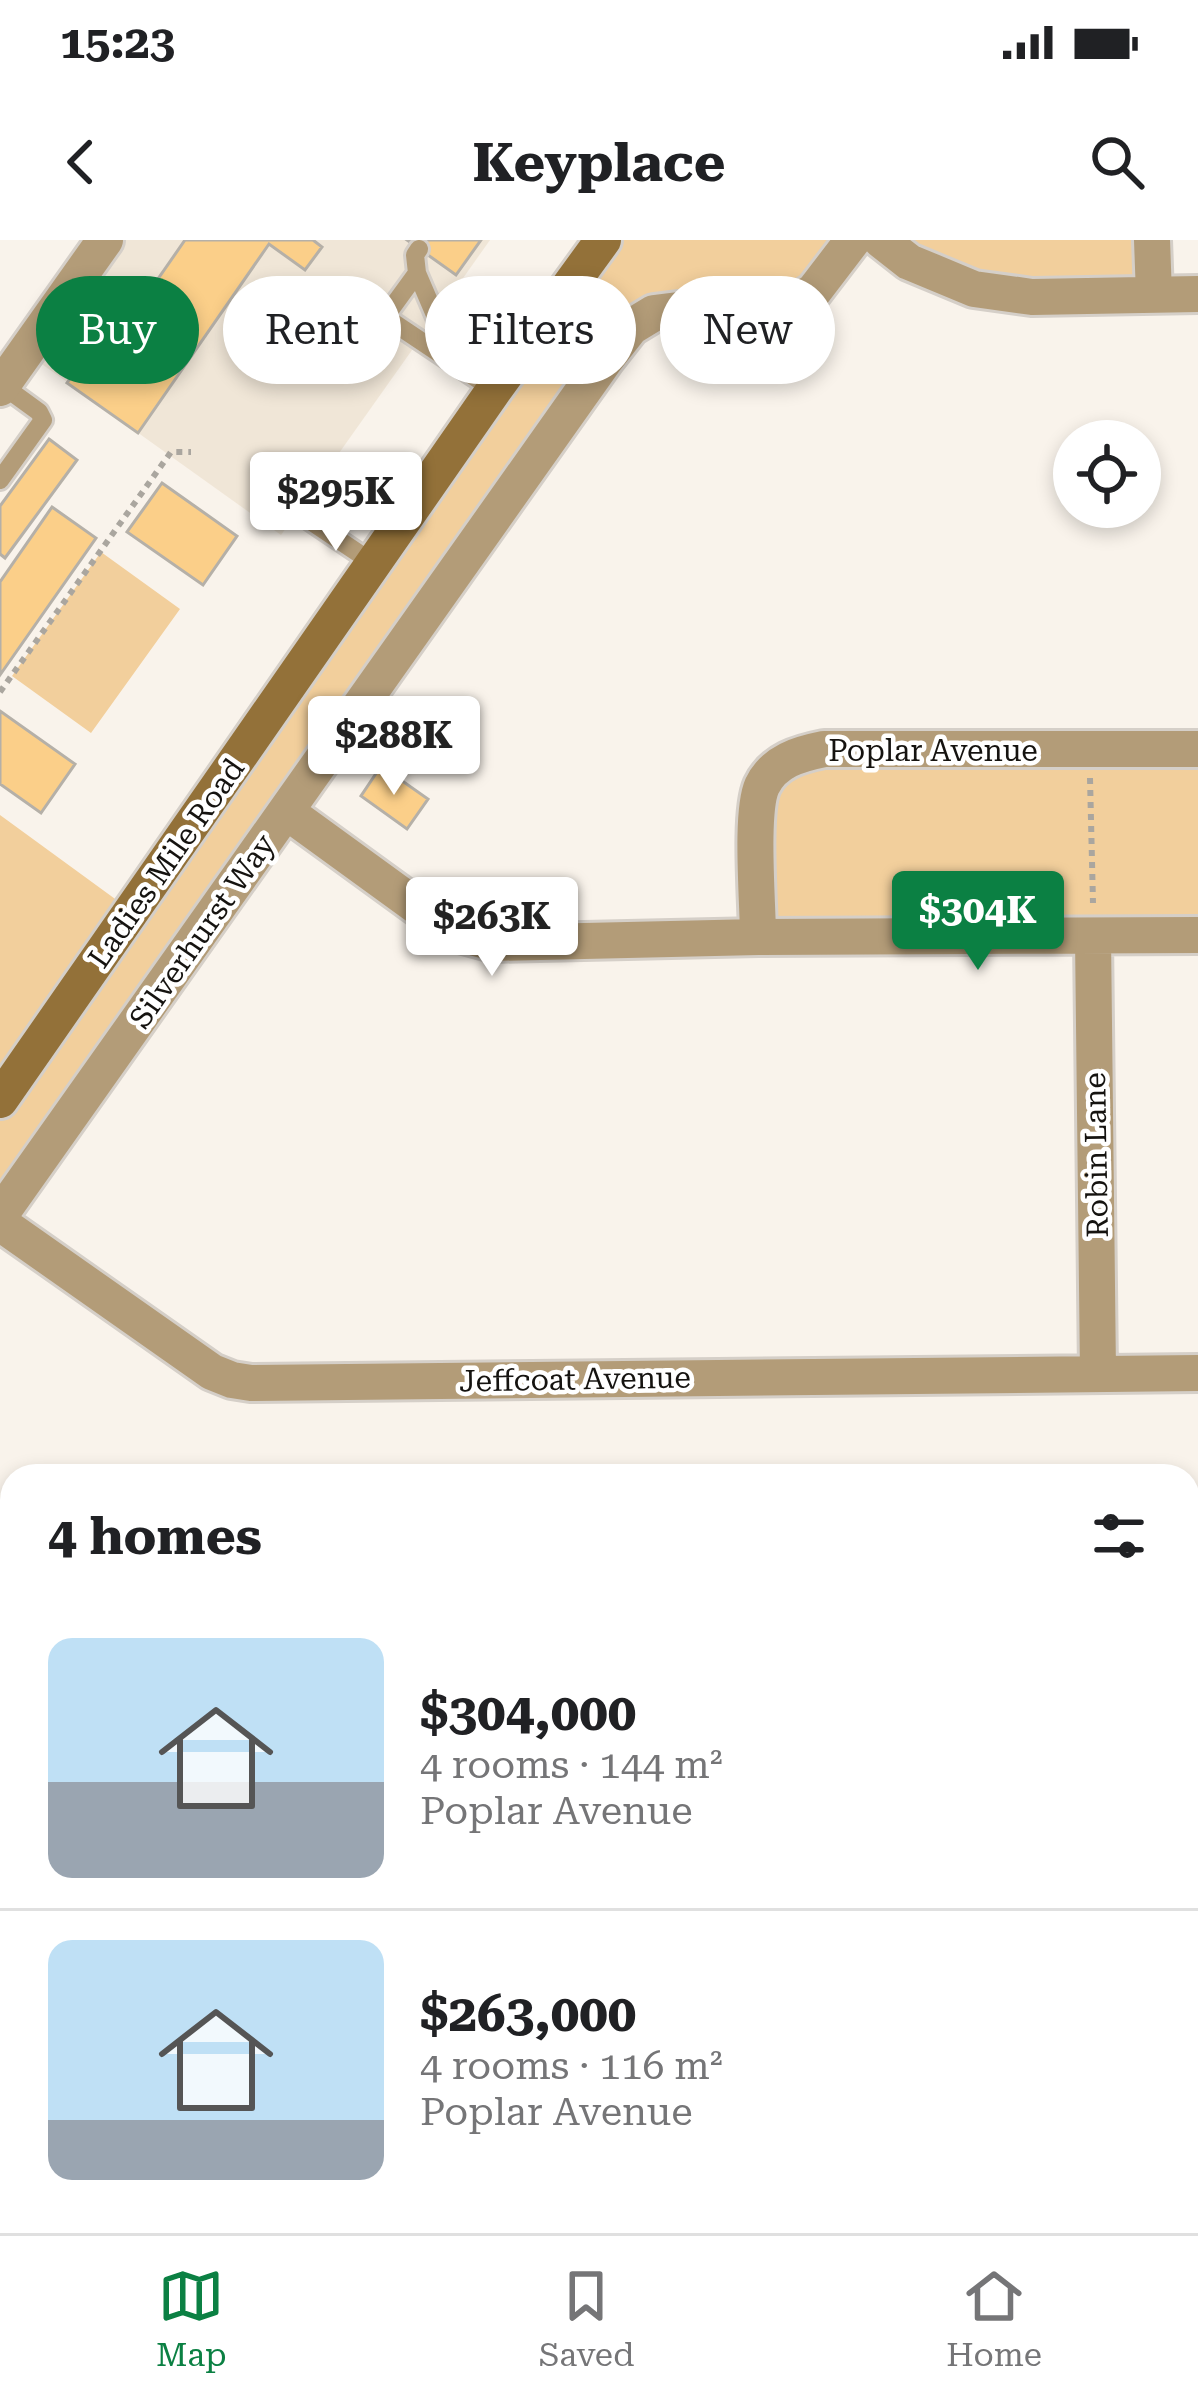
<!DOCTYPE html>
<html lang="en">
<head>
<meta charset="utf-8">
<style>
	body { margin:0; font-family:"Roboto Serif",serif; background:#f6f6f6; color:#202124; height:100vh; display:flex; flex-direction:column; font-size:45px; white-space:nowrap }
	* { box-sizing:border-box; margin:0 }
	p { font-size:39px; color:#757577 }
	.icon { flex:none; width:66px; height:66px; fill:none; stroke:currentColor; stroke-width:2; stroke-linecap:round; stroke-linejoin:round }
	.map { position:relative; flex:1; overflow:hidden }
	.sheet { position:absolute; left:0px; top:1224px; width:1200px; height:771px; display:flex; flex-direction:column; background:#fff; border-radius:36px 36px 0 0; box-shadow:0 6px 18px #0003 }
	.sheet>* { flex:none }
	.top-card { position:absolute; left:36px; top:36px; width:1128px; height:108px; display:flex; gap:24px }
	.controls { position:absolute; left:1053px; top:180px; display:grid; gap:24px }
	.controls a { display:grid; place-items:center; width:108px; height:108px; border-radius:50%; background:#fff; box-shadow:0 6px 18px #0003; font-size:60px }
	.price { position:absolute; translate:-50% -102px; padding:0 27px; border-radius:12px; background:#fff; color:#222; font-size:39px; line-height:78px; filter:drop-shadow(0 3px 6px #0008) }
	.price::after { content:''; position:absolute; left:50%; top:72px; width:36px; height:27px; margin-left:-18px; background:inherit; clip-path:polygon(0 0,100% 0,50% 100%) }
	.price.on { background:#0b8043; color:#fff }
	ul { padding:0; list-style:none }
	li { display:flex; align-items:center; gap:36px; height:300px; padding:0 48px }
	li+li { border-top:3px solid #e0e0e0 }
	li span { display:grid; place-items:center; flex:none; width:336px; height:240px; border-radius:24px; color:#555 }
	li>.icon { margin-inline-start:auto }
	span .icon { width:144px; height:144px; fill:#fffc; stroke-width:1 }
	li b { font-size:51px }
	h2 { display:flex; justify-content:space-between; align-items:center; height:144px; padding:0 48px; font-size:51px }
	.chip { padding:0 42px; border-radius:54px; background:#fff; box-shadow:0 6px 18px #0003; font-size:42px; line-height:108px }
	.chip.on { background:#0b8043; color:#fff }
	.status { display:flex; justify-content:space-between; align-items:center; height:84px; padding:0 60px; background:#fff; direction:ltr }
	.status svg { height:33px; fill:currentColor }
	header { display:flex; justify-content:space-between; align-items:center; height:156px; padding:0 48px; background:#fff; font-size:54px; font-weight:700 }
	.menu { display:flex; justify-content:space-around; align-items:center; height:168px; border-top:3px solid #e0e0e0; background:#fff; font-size:33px; color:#757577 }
	.menu a { display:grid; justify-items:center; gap:6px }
	.menu .on { color:#0b8043 }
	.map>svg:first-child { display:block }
	.built { fill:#f0e6d7 }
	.green { fill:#f2cf9c }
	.building { fill:#fbcf89; stroke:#b5b0a8; stroke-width:3 }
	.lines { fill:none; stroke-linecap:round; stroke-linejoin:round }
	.lane-casing { stroke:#d5cfc8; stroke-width:24 }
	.street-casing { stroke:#d5cfc8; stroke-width:42 }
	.secondary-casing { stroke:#d5cfc8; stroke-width:42 }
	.path { stroke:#aaa69f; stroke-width:6; stroke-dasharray:6 6; stroke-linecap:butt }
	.lane { stroke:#b39c78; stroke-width:18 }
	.street { stroke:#b39c78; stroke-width:36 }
	.secondary { stroke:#937139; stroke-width:36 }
	.labels { text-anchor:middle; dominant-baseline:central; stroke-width:9; stroke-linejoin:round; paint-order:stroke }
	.street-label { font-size:30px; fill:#151310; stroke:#fff }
</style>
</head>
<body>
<div class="status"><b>15:23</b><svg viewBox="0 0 49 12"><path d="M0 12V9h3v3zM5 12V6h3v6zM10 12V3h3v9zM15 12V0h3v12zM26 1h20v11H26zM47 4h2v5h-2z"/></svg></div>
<header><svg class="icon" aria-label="back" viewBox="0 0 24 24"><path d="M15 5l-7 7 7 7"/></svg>Keyplace<svg class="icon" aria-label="search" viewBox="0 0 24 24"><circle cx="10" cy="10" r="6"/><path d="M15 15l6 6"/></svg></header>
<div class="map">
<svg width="1198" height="1993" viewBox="0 0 1198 1993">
	<rect width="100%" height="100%" fill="#f9f3eb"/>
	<path class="built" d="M105,0H490L281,295L25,112Z"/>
	<path class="green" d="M603,0H853L814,51L654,73L0,974V575L133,672Z
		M881,0H1152L1154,55L1032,57Z
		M101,312L180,369L91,493L12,436Z
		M1198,509V695L758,697L777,526Z"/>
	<path class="building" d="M185,0H313L322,7L305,30L269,4L138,193L67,143L124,61L137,69Z
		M407,0H481L456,35Z
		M49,199L77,220L5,318L0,314V266Z
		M162,243L237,296L203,345L127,292Z
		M52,267L96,298L0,435V342Z
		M0,471L75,524L41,573L0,544Z
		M381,526L428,559L407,589L361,556Z"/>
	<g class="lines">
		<g class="lane-casing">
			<path id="lane" d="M419,9L415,15L417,33L456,124
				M417,33L385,77L494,150
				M0,240L43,180L39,172L2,145
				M263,249L373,323"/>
		</g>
		<g class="street-casing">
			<path id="street" d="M881,0L909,22L974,49L1032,57L1198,54
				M1152,0L1154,55
				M0,148L105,0
				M287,572L426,673L460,694L493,703L758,697L1198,695
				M758,697C758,664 750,573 762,546C774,521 799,514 824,509H1198
				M1093,697L1098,1133
				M0,975L605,120L631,87L654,73L678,70H765L790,66L814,51L853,0
				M0,983L212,1132L232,1140L251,1143L1198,1133
				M1188,1606H1198
				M0,1618H12
				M366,1993L367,1983"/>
		</g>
		<g class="secondary-casing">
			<path id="secondary" d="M0,860L494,150L603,0"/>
		</g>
		<path class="path" d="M0,452L171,212H191
			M1090,538L1093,663"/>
		<use href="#lane" class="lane"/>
		<use href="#street" class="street"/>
		<use href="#secondary" class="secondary"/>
	</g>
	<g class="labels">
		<g class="street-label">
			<text x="933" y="510">Poplar Avenue</text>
			<text transform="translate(166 623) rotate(-55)">Ladies Mile Road</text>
			<text transform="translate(202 691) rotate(-55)">Silverhurst Way</text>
			<text transform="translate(1096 915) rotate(-91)">Robin Lane</text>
			<text transform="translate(575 1139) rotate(-1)">Jeffcoat Avenue</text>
		</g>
	</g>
</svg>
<div class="controls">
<a><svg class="icon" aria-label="locate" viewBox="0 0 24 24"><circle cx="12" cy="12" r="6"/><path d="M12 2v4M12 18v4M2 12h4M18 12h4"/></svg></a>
</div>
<b class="price" style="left:336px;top:314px">$295K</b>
<b class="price" style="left:394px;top:558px">$288K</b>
<b class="price on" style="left:978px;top:733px">$304K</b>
<b class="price" style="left:492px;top:739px">$263K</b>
<div class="top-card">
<a class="chip on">Buy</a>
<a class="chip">Rent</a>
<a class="chip">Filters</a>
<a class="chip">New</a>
</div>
<section class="sheet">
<h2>4 homes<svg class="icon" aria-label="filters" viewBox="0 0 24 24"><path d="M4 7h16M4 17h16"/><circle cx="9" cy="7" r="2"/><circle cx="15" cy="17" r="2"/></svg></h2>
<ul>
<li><span style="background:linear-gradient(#bfe0f5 60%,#9aa5b1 0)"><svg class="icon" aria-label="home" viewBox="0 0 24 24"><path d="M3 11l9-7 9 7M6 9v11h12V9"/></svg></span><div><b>$304,000</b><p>4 rooms · 144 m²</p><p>Poplar Avenue</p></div></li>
<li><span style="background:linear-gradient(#bfe0f5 75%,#9aa5b1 0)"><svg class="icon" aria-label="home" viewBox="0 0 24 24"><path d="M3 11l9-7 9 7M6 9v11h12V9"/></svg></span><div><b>$263,000</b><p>4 rooms · 116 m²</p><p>Poplar Avenue</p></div></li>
</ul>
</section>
</div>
<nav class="menu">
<a class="on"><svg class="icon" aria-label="map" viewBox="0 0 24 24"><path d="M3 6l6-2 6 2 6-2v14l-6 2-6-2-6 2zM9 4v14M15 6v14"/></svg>Map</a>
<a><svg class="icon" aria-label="saved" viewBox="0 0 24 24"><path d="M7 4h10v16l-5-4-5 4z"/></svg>Saved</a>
<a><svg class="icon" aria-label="home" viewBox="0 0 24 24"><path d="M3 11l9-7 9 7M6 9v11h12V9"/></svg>Home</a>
</nav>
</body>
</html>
